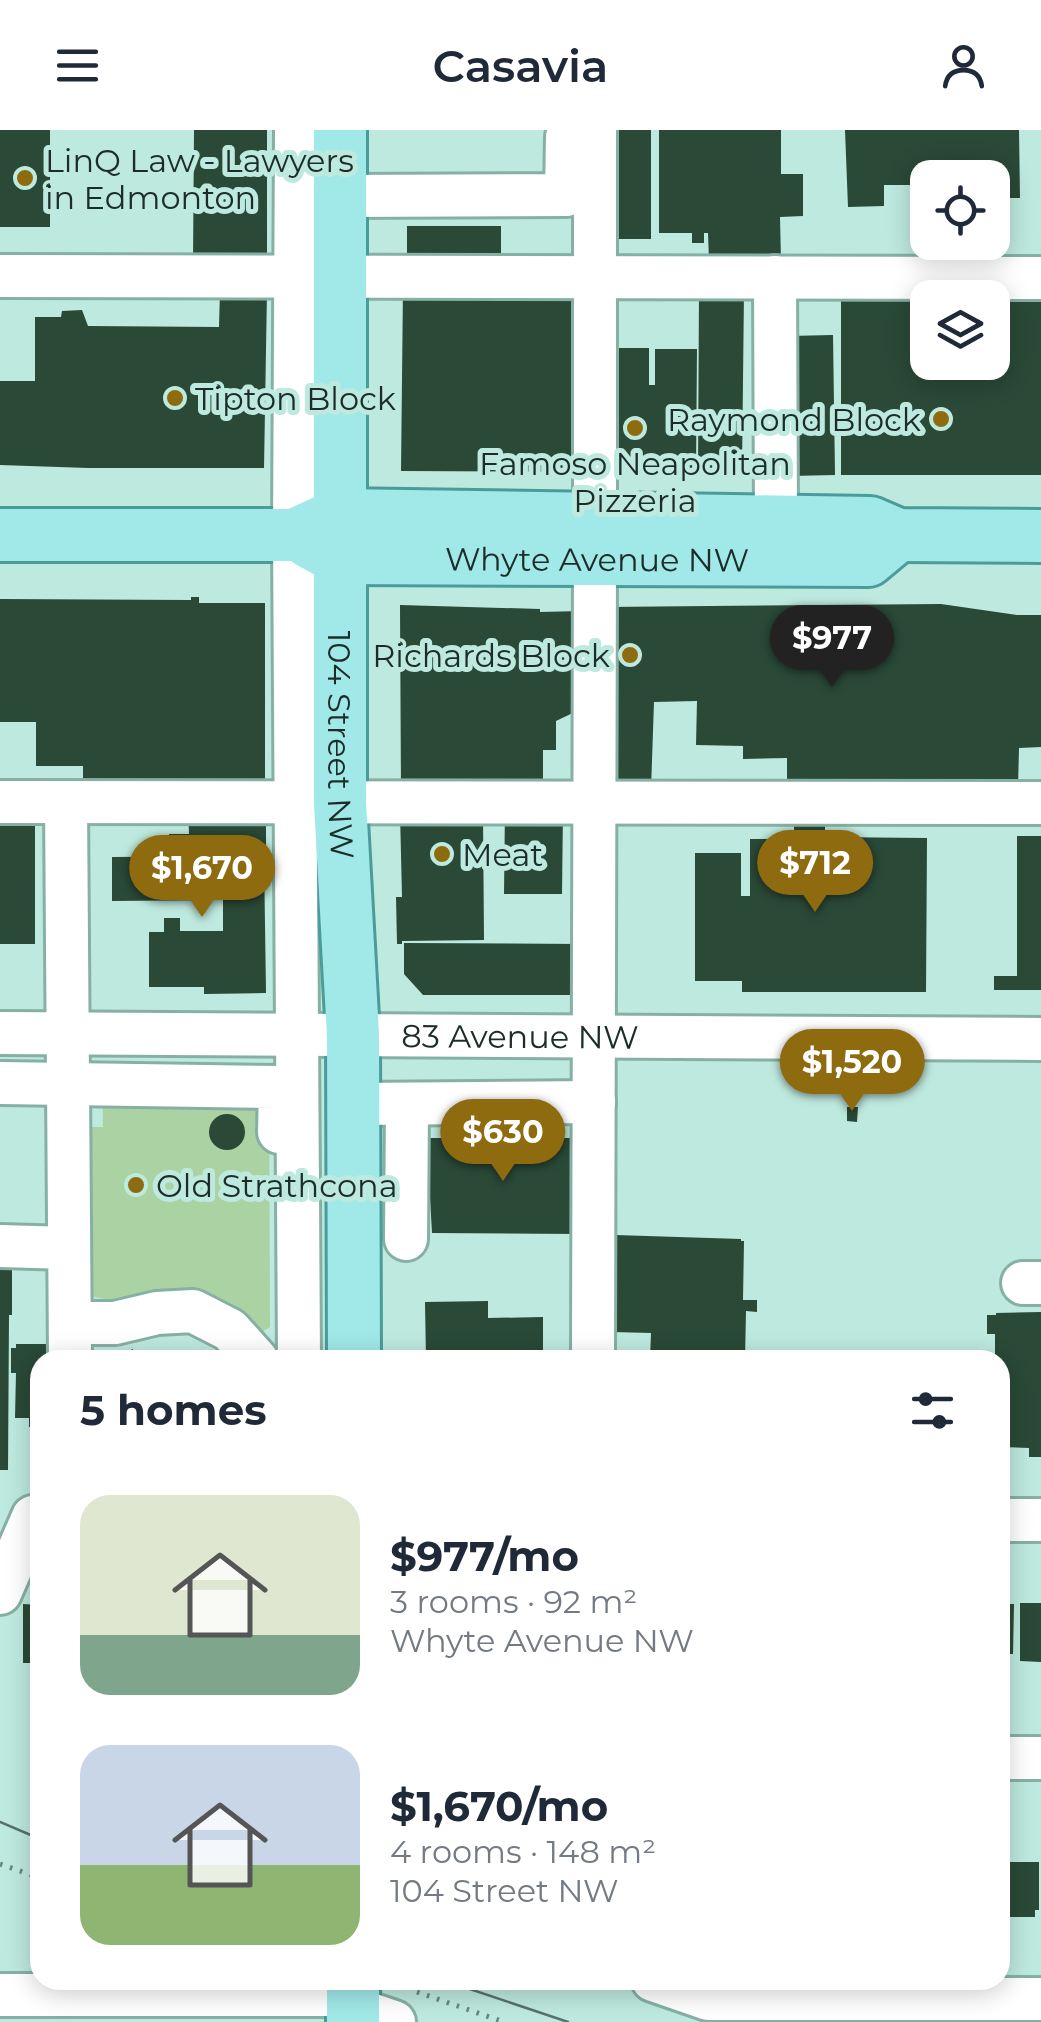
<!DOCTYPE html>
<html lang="en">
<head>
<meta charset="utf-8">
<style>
	body { margin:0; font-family:Montserrat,sans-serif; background:#f2f2f3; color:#1f2937; height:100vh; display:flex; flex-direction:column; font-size:38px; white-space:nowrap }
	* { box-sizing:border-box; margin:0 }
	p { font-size:32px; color:#747a83 }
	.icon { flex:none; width:55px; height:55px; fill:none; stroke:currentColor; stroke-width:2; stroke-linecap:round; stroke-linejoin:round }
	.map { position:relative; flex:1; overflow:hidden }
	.panel { position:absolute; left:30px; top:1220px; width:980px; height:640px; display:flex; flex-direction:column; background:#fff; border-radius:30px; box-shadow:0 5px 25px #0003 }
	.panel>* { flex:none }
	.fabs { position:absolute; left:910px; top:30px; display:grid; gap:20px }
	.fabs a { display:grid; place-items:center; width:100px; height:100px; border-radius:20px; background:#fff; box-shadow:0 5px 25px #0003; font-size:50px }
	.price { position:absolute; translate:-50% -85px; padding:0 22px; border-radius:35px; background:#8f6b0f; color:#fff; font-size:32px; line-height:65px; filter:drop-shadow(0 2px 5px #0008) }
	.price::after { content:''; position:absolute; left:50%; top:60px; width:30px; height:22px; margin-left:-15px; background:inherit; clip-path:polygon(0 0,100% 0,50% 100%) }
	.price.selected { background:#222; color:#fff }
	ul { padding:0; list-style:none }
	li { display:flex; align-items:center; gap:30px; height:250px; padding:0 50px }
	li span { display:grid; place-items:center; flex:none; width:280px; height:200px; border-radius:30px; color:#555 }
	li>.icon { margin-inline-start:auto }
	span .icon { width:120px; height:120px; fill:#fffc; stroke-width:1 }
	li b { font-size:42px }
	h2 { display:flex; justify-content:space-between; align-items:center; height:120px; padding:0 50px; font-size:42px }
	header { display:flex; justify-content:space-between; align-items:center; height:130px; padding:0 50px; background:#fff; font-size:45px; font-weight:600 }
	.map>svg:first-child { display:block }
	.green { fill:#abd2a2 }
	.building { fill:#2a4937 }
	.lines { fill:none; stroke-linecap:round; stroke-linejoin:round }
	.minor-casing { stroke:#87b0a5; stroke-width:48 }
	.major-casing { stroke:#4a9c9b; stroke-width:58 }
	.path { stroke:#69867f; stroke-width:5; stroke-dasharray:2.5 8; stroke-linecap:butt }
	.minor { stroke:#fff; stroke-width:42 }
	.major { stroke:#a1e8e8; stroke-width:52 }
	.tram { stroke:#57726b; stroke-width:2.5 }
	.poi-dot { fill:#8f6b0f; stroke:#bee9de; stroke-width:4 }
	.labels { text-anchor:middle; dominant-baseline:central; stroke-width:10; stroke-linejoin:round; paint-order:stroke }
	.poi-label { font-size:32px; fill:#1c2d29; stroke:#bee9de; text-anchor:start }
	.street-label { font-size:32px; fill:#1c2d29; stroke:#bee9de }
</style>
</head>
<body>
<header><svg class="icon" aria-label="menu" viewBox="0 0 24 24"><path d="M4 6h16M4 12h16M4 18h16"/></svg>Casavia<svg class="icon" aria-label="person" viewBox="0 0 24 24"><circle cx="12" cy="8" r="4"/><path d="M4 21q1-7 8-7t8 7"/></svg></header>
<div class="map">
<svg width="1041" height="1892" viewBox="0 0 1041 1892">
	<rect width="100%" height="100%" fill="#bee9de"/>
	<path class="green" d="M102,938L269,941L270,1197L252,1208L129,1173L82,1165L83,997H103Z"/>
	<path class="building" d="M0,0H50V97H0Z
		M194,0H267V134H193Z
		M606,0H651V109H606Z
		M659,0H781V44H803V86L780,87L781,131H709L708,103H704V113H692V103H659Z
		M845,0H1019L1020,68H992V48H928V61H916V55H884V76L848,77Z
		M407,96H501V128H407Z
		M403,157H585V342L401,341Z
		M220,160L267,161L264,338H88L0,335V251H35V187H61L62,181L82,180L88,196L219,197Z
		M699,160H744L742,342H698Z
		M841,169H928V232H992V169H1041V345H841Z
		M833,205L835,345L790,346L788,206Z
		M607,218H649V255H655V219H697L696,342L606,341Z
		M191,467H199V473H265V654H83V636H36V592H0V469L191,470Z
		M941,474L1017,485H1041V617L1019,618L1018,658L787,656V628L743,629V616L696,615L697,571L654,572L651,660H609L605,477Z
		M400,475L540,479V482L582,481L581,579L556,591V620H543V662L401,661Z
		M188,677H266V724L169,725V704H189Z
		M505,677L563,678L562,764H504Z
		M400,682L483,683L484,810L402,811V814H397L396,767H402Z
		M13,688H35V814H0V694H13Z
		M794,692H825V707L927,708L926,862H742V851H695V723H741V766H750V709H794Z
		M1017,706H1041V860H994V846H1017Z
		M264,726L266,863L204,864V857H149V802H164V788H180V801H223V770L112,771V727Z
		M404,813L581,814V865H423L404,844Z
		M847,977H858L857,992L847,991Z
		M209 1002a18 18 0 1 1 36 0a18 18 0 1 1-36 0Z
		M410,1008H589L579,1104L432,1103L429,1050H410Z
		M615,1105L741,1109V1111H744L743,1170H757V1182L746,1181L745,1230H650L651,1203L613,1202Z
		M0,1132H12V1185H9L8,1340H0Z
		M488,1171V1188L543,1187V1230H426L425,1172Z
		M1041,1182V1327H1029V1318L1000,1317V1230H995V1204H987V1185H996V1183Z
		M16,1214H56V1230H40V1297H29V1288H15L16,1243H11V1218H16Z
		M133,1219V1224H145V1230H108Z
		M1020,1473H1041V1532L1020,1531Z
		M23,1474L40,1475V1533H23Z
		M1000,1474H1014L1013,1524H1000Z
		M1000,1732H1039V1780H1035V1787H1000Z"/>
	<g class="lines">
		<g class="minor-casing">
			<g id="minor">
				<path d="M296,0L294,405L299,1230"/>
				<path d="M340,66L566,65L567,7"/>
				<path d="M0,146L1041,148"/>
				<path d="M775,147L776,391"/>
				<path d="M595,388V0"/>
				<path d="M0,672L1041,673"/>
				<path d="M66,673L70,1230"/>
				<path id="s1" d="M0,903L1041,909"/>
				<path d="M0,953L280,957L279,1002"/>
				<path d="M353,974L594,972"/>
				<path d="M406,1109L407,974"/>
				<path d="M0,1116L69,1118"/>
				<path d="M1023,1153H1041"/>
				<path d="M70,1193H115L157,1183L193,1181L230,1200L257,1230"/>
				<path d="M593,1230L595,429"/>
				<path d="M1000,1390H1041"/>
				<path d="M0,1463L33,1387H40"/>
				<path d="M1000,1628H1041"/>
				<path d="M653,1850L708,1869H1041"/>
				<path d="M0,1865H353"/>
				<path d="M353,1878L394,1892"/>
			</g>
		</g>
		<g class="major-casing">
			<g id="major">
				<path id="s2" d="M340,0V673L353,905L354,1230"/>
				<path d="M0,405H294L338,385L870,393L898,405L1041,406"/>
				<path id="s3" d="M309,412L339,428L868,430L898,405"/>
				<path d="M353,1892V1850"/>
			</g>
		</g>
		<path class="path" d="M0,1734L40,1748
			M417,1862L504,1892"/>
		<use href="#minor" class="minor"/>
		<use href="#major" class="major"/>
		<path class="tram" d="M0,1692L40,1709
			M443,1850L568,1892"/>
	</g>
	<g class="poi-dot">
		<circle cx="25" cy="48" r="10"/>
		<circle cx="175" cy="268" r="10"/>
		<circle cx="941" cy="289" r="10"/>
		<circle cx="635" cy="298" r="10"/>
		<circle cx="630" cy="525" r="10"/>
		<circle cx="442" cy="724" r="10"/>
		<circle cx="136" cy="1055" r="10"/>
	</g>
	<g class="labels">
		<g class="poi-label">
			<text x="45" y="30">LinQ Law - Lawyers<tspan x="45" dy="37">in Edmonton</tspan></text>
			<text x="195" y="268">Tipton Block</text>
			<text x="921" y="289" text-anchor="end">Raymond Block</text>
			<text x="635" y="333" text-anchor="middle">Famoso Neapolitan<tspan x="635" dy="37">Pizzeria</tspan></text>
			<text x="610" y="525" text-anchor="end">Richards Block</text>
			<text x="462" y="724">Meat</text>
			<text x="156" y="1055">Old Strathcona</text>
		</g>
		<g class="street-label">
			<text stroke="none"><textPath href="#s3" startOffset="292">Whyte Avenue NW</textPath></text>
			<text stroke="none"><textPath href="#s2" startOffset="615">104 Street NW</textPath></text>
			<text stroke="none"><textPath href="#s1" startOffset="520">83 Avenue NW</textPath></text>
		</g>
	</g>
</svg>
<div class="fabs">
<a><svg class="icon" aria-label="locate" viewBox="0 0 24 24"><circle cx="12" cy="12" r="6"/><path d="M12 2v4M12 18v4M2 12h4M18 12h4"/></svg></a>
<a><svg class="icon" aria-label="layers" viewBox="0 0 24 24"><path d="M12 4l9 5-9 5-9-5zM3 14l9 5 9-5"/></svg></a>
</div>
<b class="price selected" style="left:832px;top:560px">$977</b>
<b class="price" style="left:815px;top:785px">$712</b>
<b class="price" style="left:202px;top:790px">$1,670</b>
<b class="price" style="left:852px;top:984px">$1,520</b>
<b class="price" style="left:503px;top:1054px">$630</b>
<section class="panel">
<h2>5 homes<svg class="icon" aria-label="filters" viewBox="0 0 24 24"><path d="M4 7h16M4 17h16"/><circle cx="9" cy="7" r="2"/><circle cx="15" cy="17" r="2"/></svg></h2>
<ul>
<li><span style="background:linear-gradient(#dfe7d0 70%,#7fa58c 0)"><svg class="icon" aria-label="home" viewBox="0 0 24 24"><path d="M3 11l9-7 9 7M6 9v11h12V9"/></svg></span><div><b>$977/mo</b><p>3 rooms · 92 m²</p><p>Whyte Avenue NW</p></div></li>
<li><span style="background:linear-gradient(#c9d6e8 60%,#8fb573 0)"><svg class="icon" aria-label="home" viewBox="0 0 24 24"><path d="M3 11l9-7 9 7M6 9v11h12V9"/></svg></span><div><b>$1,670/mo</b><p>4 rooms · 148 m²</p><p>104 Street NW</p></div></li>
</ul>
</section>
</div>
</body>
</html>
